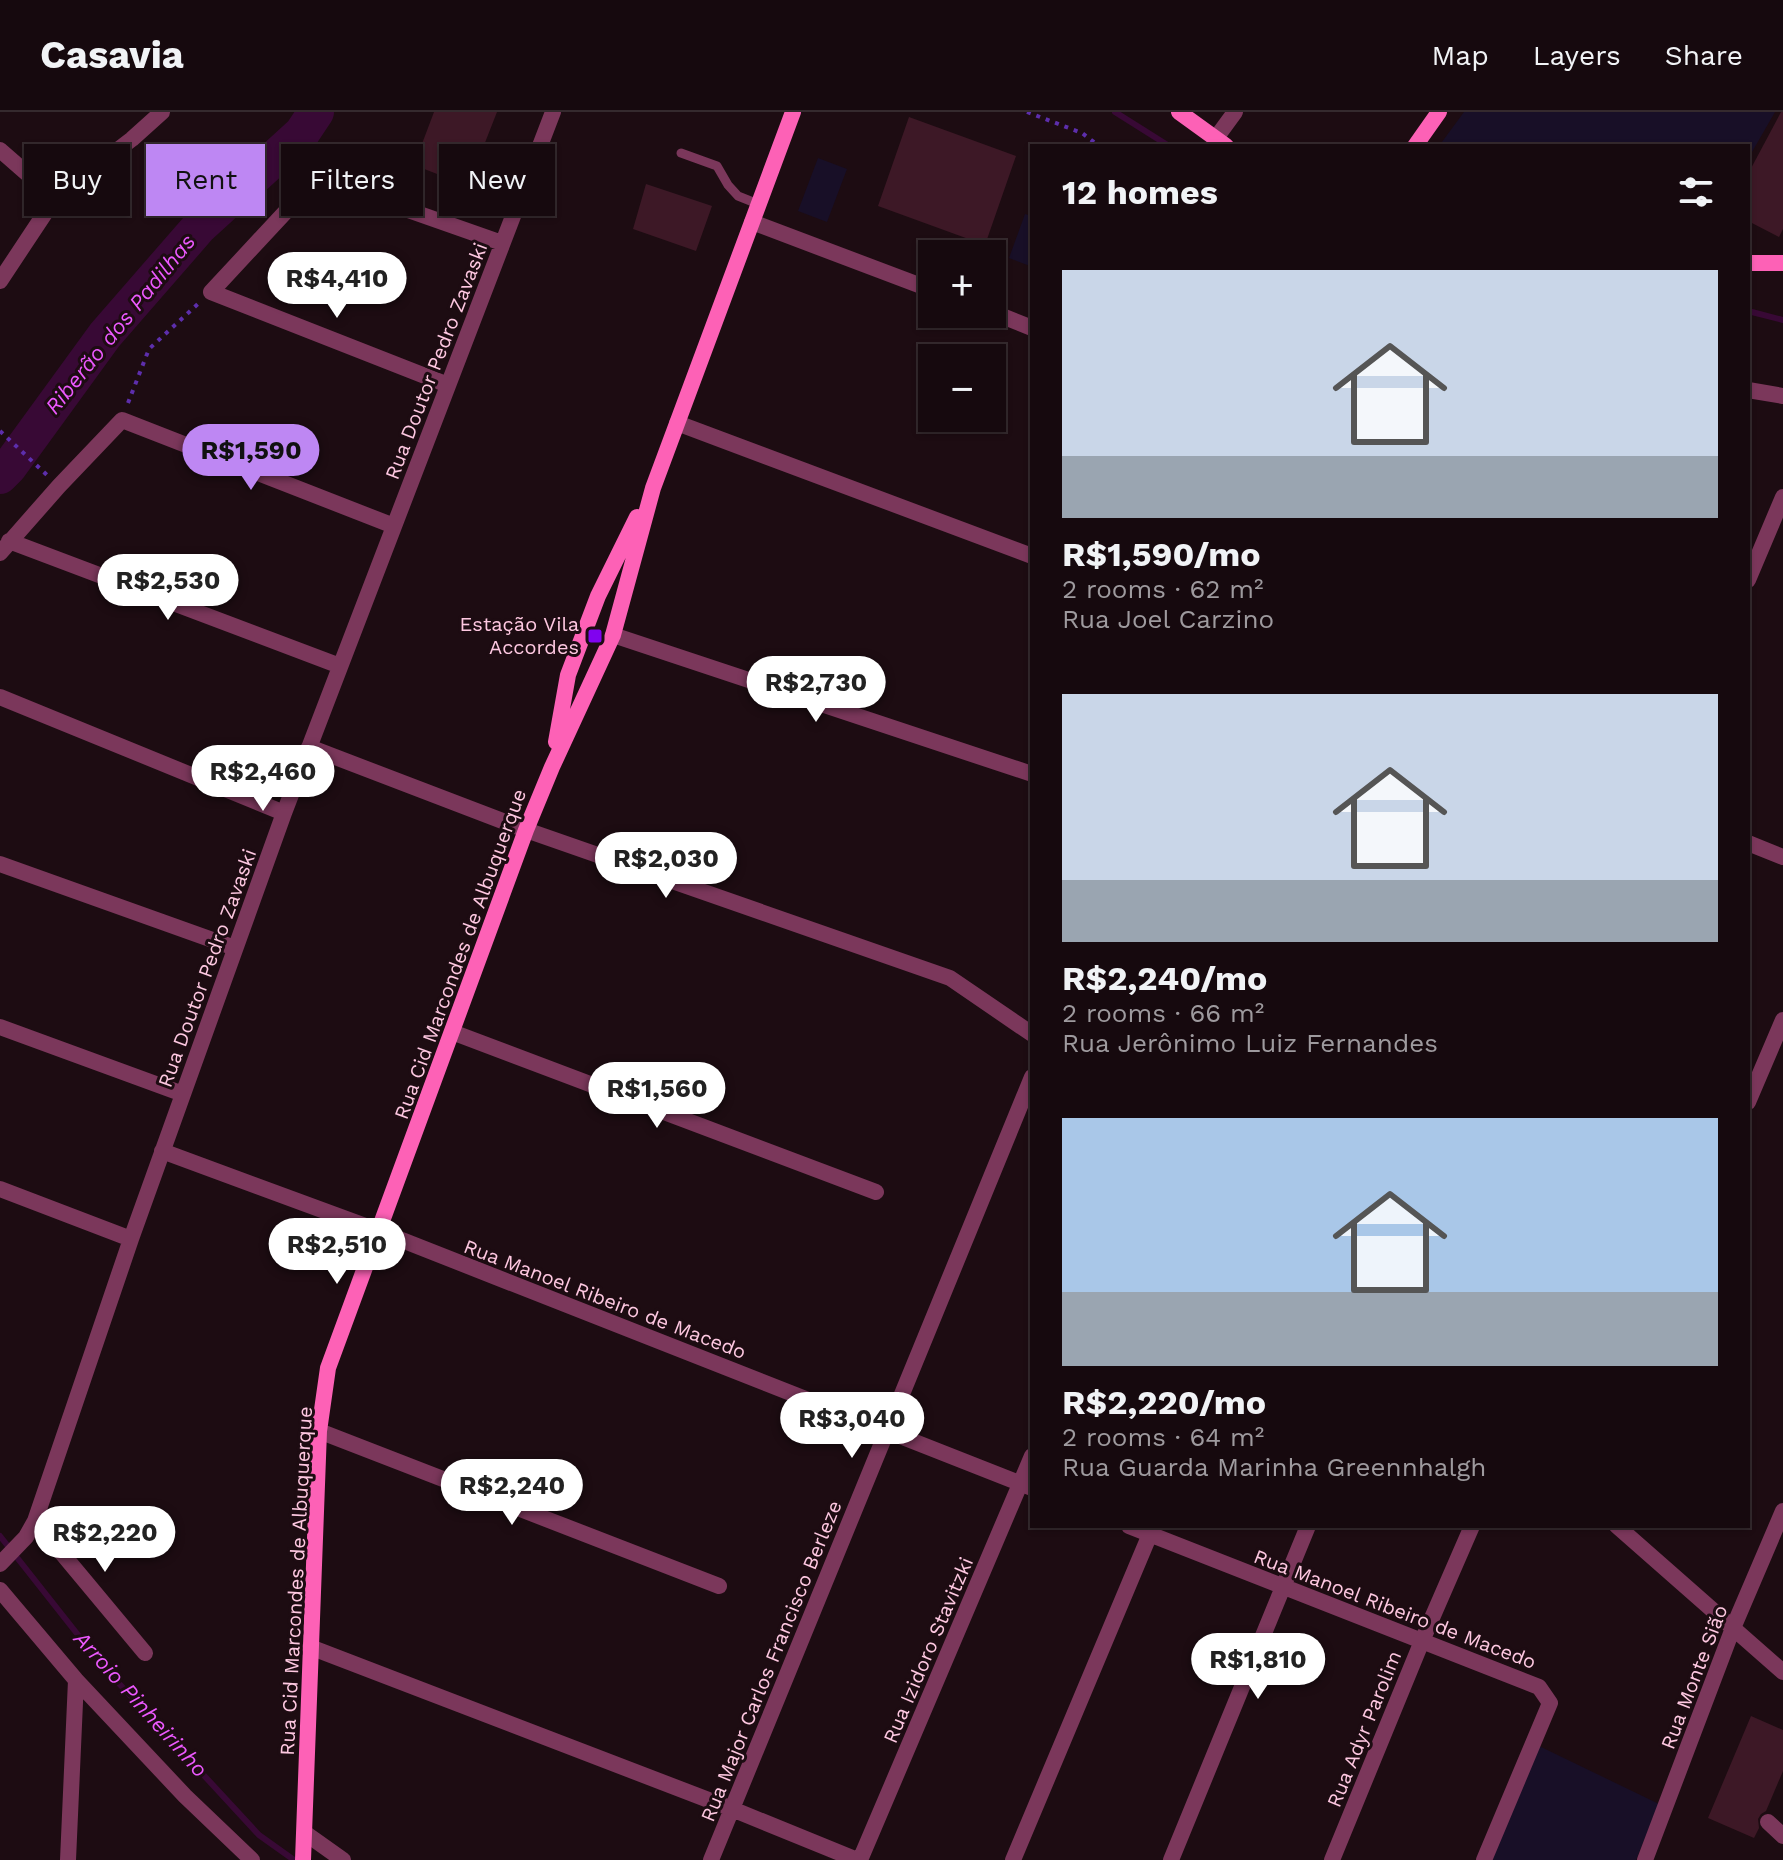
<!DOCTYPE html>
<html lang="en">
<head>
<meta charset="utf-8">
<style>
	body { margin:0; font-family:"Work Sans",sans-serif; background:#1f1217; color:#f1f3f6; height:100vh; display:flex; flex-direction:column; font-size:30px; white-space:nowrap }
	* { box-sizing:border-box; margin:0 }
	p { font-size:26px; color:#9e9a9e }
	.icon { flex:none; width:44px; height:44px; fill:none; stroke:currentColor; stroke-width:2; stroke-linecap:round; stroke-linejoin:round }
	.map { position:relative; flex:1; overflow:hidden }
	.panel { position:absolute; left:1030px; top:32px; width:720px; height:1384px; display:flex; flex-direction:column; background:#16090e; border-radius:0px; box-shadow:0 2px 6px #0004,0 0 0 2px #352a2e }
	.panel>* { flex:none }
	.top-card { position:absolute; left:24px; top:32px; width:760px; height:72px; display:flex; gap:16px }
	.buttons { position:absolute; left:918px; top:128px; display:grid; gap:16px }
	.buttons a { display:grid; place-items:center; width:88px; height:88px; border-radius:0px; background:#16090e; box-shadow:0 2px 6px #0004,0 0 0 2px #352a2e; font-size:40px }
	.price { position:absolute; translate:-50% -68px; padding:0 18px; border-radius:28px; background:#fff; color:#222; font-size:26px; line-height:52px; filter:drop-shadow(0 2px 4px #0008) }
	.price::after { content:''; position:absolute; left:50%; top:48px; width:24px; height:18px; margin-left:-12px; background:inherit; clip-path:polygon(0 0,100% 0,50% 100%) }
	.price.current { background:#be87f3; color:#111 }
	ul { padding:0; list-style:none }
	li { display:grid; align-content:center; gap:16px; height:424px; padding:0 32px }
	li span { display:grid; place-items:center; height:248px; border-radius:0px; color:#555 }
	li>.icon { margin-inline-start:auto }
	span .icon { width:144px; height:144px; fill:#fffc; stroke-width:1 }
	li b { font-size:34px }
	h2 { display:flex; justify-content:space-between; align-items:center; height:96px; padding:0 32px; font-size:34px }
	.pill { padding:0 28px; border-radius:0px; background:#16090e; box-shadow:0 2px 6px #0004,0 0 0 2px #352a2e; font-size:28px; line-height:72px }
	.pill.current { background:#be87f3; color:#111 }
	header { display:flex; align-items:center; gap:48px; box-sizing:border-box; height:112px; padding:0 40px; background:#16090e; border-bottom:2px solid #352a2e }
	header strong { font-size:38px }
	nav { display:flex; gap:44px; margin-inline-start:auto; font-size:28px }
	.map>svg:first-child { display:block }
	.green { fill:#180f27 }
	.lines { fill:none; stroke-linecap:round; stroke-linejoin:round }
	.stream { stroke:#380935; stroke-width:6 }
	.river { stroke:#380935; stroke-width:36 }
	.building { fill:#3d1826 }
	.path { stroke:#5d2eac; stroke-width:4; stroke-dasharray:4 6; stroke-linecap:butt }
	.lane { stroke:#7b375b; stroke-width:9 }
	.street { stroke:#7b375b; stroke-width:16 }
	.secondary { stroke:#fd61b6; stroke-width:16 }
	.poi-dot { fill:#8003ef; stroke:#1d0c12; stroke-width:3 }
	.labels { text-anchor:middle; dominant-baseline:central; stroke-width:6; stroke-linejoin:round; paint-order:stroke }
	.street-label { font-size:20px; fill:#fec8e1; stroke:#1d0c12 }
	.poi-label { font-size:20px; fill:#fec8e1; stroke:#1d0c12; text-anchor:end }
	.water-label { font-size:22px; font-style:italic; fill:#eb58fd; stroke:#1d0c12 }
</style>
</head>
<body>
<header>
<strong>Casavia</strong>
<nav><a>Map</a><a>Layers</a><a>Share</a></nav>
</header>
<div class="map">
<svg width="1783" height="1748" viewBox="0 0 1783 1748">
	<rect width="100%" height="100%" fill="#1d0c12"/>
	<path class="green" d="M1464,0H1775L1748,47V34H1439Z
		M818,46L847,57L827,110L798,99Z
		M1025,102L1032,104V147L1030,154L1009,146Z
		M1539,1634L1659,1692L1636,1748H1491Z"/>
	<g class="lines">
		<path class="stream" d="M1115,0L1169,34
			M1748,199L1783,208
			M0,1424L101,1552L259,1723L294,1748"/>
		<path class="river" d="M0,364L9,355L105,223L199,115L302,21L316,0"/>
	</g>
	<path class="building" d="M434,0H497L468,74L414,53Z
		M1781,0H1783V117L1779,125L1748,109V62Z
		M909,5L1016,44L985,133L878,94Z
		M646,72L712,94L696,139L633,117Z
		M1751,1604L1783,1618V1659L1766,1699L1761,1702L1758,1707L1759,1716L1754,1726L1708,1706Z"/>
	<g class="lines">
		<path class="path" d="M1027,0L1082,21L1099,34
			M128,291L149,237L200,190
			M0,319L48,364"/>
		<path class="lane" d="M681,41L717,54L728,73L738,84L758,92"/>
		<path class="street" d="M1216,26L1235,0
			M0,38L55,86
			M752,110L932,178
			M0,169L55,86L132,27L162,0
			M992,200L1032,216
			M448,273L211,180L317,66L502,131
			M1748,278L1783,284
			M677,311L1032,444
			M9,429L340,554
			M0,441L59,374L122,308L394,414
			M1748,468L1783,385
			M613,523L1032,662
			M0,585L284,701
			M309,635L526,718L950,866L1032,922
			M1748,731L1783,745
			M0,752L235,836
			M0,915L183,982
			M452,920L876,1080
			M1748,990L1783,908
			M162,1039L379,1119L1032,1376
			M0,1077L131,1127
			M319,1319L719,1474
			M35,1409L145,1541
			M1129,1414L1539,1575L1550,1591L1484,1748
			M1617,1414L1783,1560
			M0,1452L26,1425L35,1409L131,1127L284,701L553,0
			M0,1478L76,1568L185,1684L252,1748
			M310,1535L732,1697L857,1748
			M1768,1710L1783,1724
			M305,1721L343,1748
			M68,1748L76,1568
			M711,1748L1032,965
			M860,1748L1032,1344
			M1013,1748L1153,1415
			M1171,1748L1308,1414
			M1332,1748L1422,1529L1472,1414
			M1645,1748L1733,1516L1783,1399"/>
		<path class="secondary" d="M1179,0L1226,34
			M1415,34L1439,0
			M1748,151H1783
			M556,630L568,563L598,484L637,405
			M303,1748L319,1319L328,1256L526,718L552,655L613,523L653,376L793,0"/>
	</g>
	<rect class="poi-dot" x="587" y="516" width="16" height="16" rx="4"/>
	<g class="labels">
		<g class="street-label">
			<text transform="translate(436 249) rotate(-69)">Rua Doutor Pedro Zavaski</text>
			<text transform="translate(460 842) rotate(-70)">Rua Cid Marcondes de Albuquerque</text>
			<text transform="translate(207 856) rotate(-70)">Rua Doutor Pedro Zavaski</text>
			<text transform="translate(605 1187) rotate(21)">Rua Manoel Ribeiro de Macedo</text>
			<text transform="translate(296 1469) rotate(-87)">Rua Cid Marcondes de Albuquerque</text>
			<text transform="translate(1395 1497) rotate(21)">Rua Manoel Ribeiro de Macedo</text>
			<text transform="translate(928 1538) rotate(-67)">Rua Izidoro Stavitzki</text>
			<text transform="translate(771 1549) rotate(-68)">Rua Major Carlos Francisco Berleze</text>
			<text transform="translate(1694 1565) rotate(-69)">Rua Monte Sião</text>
			<text transform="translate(1364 1617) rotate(-68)">Rua Adyr Parolim</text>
		</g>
		<g class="poi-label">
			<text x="579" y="512">Estação Vila<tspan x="579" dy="23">Accordes</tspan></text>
		</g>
		<g class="water-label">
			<text transform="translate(120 212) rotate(-51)">Riberão dos Padilhas</text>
			<text transform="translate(141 1592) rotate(48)">Arroio Pinheirinho</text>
		</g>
	</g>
</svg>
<div class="buttons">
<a>+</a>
<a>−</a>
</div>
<b class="price" style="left:337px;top:208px">R$4,410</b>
<b class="price current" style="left:251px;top:380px">R$1,590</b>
<b class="price" style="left:168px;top:510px">R$2,530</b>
<b class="price" style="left:816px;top:612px">R$2,730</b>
<b class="price" style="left:263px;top:701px">R$2,460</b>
<b class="price" style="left:666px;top:788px">R$2,030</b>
<b class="price" style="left:657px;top:1018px">R$1,560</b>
<b class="price" style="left:337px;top:1174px">R$2,510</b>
<b class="price" style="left:852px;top:1348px">R$3,040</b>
<b class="price" style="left:512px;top:1415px">R$2,240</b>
<b class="price" style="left:105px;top:1462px">R$2,220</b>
<b class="price" style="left:1258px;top:1589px">R$1,810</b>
<div class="top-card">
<a class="pill">Buy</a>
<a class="pill current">Rent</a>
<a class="pill">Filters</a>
<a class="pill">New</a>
</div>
<section class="panel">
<h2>12 homes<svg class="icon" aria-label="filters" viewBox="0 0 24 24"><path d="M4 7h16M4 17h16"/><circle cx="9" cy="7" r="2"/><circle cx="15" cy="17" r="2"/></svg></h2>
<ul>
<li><span style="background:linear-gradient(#c9d6e8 75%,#9aa5b1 0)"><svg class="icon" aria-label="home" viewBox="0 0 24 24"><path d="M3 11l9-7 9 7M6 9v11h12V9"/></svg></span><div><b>R$1,590/mo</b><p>2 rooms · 62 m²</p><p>Rua Joel Carzino</p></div></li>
<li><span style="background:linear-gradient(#c9d6e8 75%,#9aa5b1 0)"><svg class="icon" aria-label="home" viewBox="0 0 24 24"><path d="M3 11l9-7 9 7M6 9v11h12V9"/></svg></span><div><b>R$2,240/mo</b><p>2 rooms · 66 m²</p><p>Rua Jerônimo Luiz Fernandes</p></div></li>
<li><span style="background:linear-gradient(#a9c7e8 70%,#9aa5b1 0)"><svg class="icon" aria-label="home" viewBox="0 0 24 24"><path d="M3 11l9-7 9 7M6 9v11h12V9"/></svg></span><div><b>R$2,220/mo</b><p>2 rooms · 64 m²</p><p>Rua Guarda Marinha Greennhalgh</p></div></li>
</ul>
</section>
</div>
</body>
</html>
